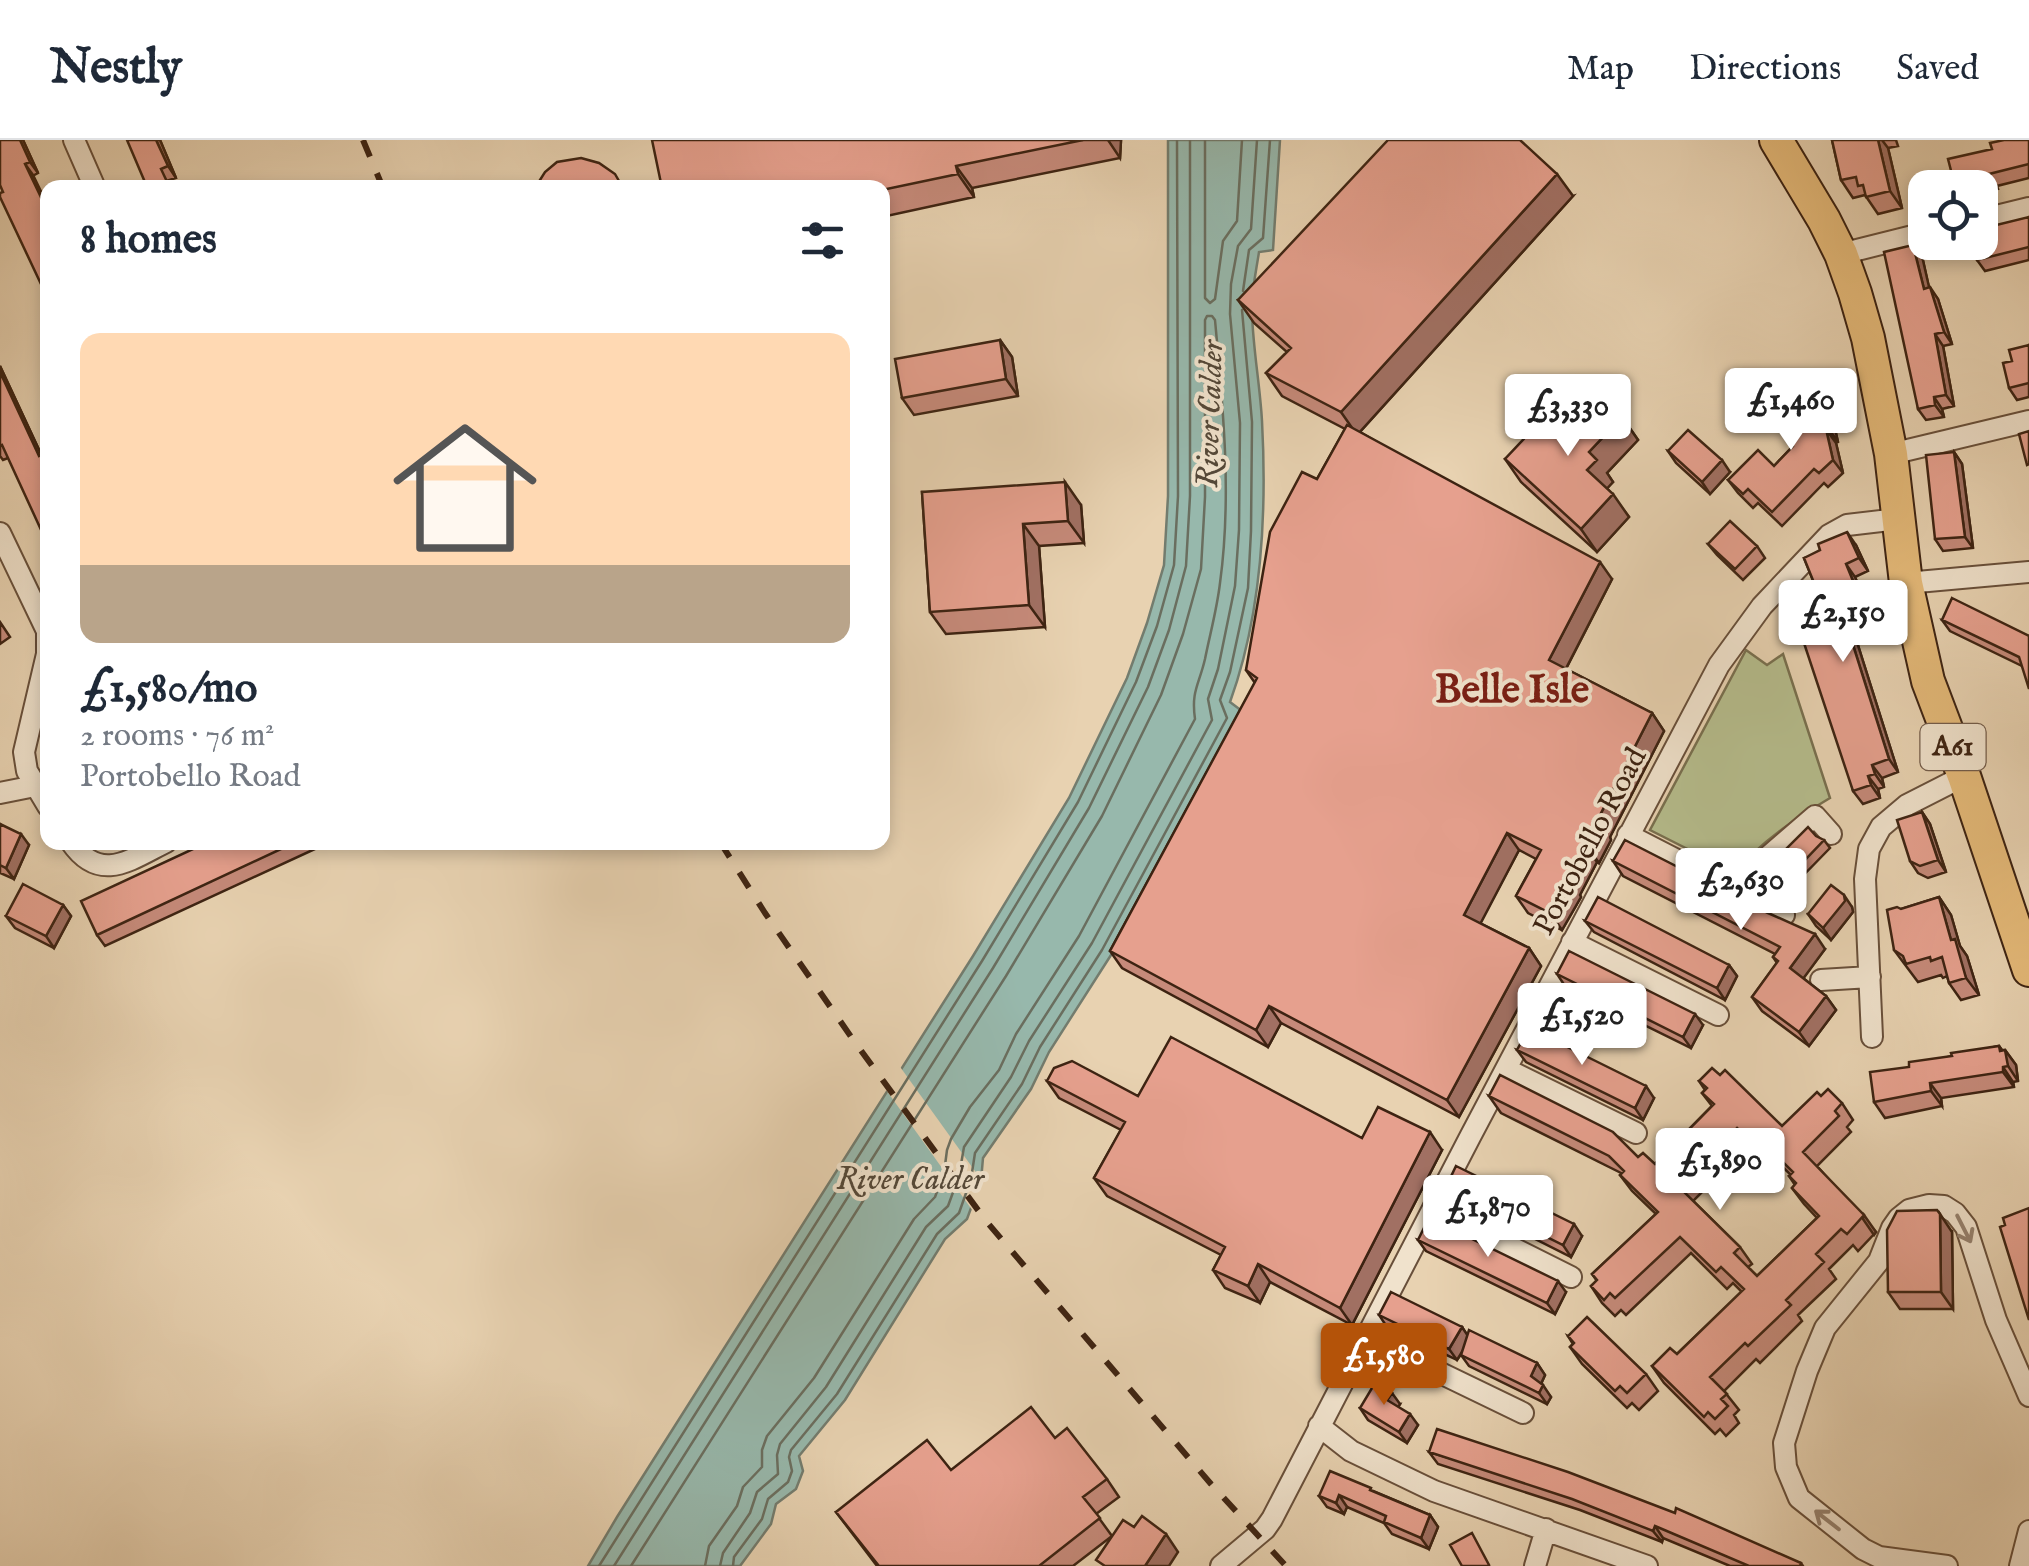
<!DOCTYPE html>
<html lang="en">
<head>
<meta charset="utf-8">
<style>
	body { margin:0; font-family:"IM FELL English",serif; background:#f2f2f3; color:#1f2937; height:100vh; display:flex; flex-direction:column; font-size:38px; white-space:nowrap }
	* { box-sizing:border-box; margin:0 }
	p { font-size:32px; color:#747a83 }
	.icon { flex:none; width:55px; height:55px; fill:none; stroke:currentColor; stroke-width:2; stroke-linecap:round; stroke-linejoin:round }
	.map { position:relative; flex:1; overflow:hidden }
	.side { position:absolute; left:40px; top:40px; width:850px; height:670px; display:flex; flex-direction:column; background:#fff; border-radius:20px; box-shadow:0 5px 15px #0003 }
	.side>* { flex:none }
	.tools { position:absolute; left:1908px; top:30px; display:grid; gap:20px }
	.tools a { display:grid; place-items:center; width:90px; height:90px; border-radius:20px; background:#fff; box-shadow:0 5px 15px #0003; font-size:50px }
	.price { position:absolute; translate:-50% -85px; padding:0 22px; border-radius:10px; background:#fff; color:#222; font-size:32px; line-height:65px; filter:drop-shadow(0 2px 5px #0008) }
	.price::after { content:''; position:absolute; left:50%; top:60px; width:30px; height:22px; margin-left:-15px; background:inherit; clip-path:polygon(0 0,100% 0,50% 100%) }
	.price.selected { background:#b45309; color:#fff }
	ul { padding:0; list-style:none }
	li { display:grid; align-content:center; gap:20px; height:530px; padding:0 40px }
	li+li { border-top:2px solid #e0e1e3 }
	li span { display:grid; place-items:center; height:310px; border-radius:20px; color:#555 }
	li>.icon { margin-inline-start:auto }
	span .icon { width:180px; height:180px; fill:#fffc; stroke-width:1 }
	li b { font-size:42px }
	h2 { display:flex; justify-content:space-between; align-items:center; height:120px; padding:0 40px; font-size:42px }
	header { display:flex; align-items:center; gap:60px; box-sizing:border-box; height:140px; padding:0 50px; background:#fff; border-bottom:2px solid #e0e1e3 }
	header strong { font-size:48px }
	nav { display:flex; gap:55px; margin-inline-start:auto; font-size:35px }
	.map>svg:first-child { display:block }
	.green { fill:#b5bc8c; stroke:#79704f; stroke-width:2.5 }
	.water { fill:#97b8ac; stroke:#737c6e; stroke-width:2.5 }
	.pier { fill:#e8d2b1 }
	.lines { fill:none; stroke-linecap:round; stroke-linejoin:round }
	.shore { stroke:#6a6e5f; stroke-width:2.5 }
	.minor-casing { stroke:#684f3a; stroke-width:24 }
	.primary-casing { stroke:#3d2312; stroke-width:36 }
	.minor { stroke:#f0e2cc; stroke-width:20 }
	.primary { stroke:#e4b978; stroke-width:32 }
	.rail { stroke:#3d2312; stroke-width:6; stroke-dasharray:18 18; stroke-linecap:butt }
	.wall { fill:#c68a7a; stroke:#3d2312; stroke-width:2.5; fill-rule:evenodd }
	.shaded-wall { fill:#a17063; stroke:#3d2312; stroke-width:2.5 }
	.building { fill:#e6a08e; stroke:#3d2312; stroke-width:2.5; fill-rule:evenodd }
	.oneway { stroke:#96826f }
	.labels { text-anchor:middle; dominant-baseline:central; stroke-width:8; stroke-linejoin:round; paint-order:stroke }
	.shield { fill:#f0e2cc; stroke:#735c4a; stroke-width:2.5 }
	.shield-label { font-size:28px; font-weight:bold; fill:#3d2312 }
	.street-label { font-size:30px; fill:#3d2312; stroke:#f0e2cc }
	.water-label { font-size:32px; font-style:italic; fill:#544838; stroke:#f0e2cc }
	.district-label { font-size:40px; font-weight:bold; fill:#7a1f14; stroke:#f0e2cc }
</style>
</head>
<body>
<header>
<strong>Nestly</strong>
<nav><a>Map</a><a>Directions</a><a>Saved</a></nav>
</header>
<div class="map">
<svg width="2029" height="1426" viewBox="0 0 2029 1426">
	<rect width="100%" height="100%" fill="#e8d2b1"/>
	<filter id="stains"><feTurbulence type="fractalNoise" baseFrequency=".002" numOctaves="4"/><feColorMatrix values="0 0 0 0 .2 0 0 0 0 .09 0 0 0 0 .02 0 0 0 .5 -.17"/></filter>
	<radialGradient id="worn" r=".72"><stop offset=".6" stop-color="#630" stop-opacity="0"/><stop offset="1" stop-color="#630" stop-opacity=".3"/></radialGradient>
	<path class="green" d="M1746,510L1767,525L1783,514L1830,658C1795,679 1761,701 1735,733L1650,690Z"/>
	<path class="water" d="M1168,0H1280L1273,110L1259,112C1256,132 1251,153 1252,173C1253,209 1260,245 1262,281C1267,374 1262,474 1230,562L1242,571L1111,815L1049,912L1031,949L983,1018L981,1041L967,1079L945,1099L845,1260L799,1316L803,1331L796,1349L776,1364L771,1384L740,1426H588L617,1377L973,816L1069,658L1127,538L1147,483L1164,425L1168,356Z"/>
	<path class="pier" d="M898,924L985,1045L975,1074L884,947Z"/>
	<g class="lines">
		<path class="shore" d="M1205,0V158L1210,163L1215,159L1223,101L1237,81L1242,0
			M1243,151L1249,110L1263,98L1270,0
			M599,1426L982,821L1078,662L1136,542L1157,486L1174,425L1178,356L1177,0
			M614,1426L993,828L1089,668L1148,547L1169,490L1186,426L1190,356V0
			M631,1426L1006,836L1102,676L1161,555L1183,494L1201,429L1205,357V180L1207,176H1212L1215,180C1223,267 1232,356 1220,443C1217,469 1210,494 1205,519C1199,545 1191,551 1195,579L1079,796L1016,894L999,930L970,967L951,999L947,1010L944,1033L935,1057L914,1079L814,1238L767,1296L762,1310V1327L743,1347L737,1366L709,1406L705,1426
			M720,1426L723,1413L750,1373L757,1352L778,1334L777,1315L780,1304L826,1247L926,1087L948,1066L959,1036L964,1007L1011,937L1029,901L1092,803L1212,580L1208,559L1218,529L1235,446L1239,390L1240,283L1230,174L1231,144L1238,106L1251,89L1257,0
			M733,1426L734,1417L762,1379L768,1359L788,1342L792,1331L789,1317L791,1310L837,1254L937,1094L959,1073L971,1039L975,1013L1022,944L1040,907L1102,810L1227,578L1220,560L1230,532L1248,448L1251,391L1252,282L1242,170"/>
		<g class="minor-casing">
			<path id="minor" d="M74,0L95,48
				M1980,80L2029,68
				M1841,114L1925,93
				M1891,314L2029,281
				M0,393L47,491V514L24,612L27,631L48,666
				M1906,443L2029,432
				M0,653L35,646
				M1628,695L1784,775
				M71,702C100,744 130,720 166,702
				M1740,752L1756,727L1815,676L1831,694
				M1572,802L1718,875
				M1821,840L1870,837
				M1872,897L1865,739L1869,709L1881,687L1907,665L1964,636
				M1506,929L1636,993
				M1433,1068L1571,1137
				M1366,1197L1523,1273
				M1319,1286L1351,1311L1434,1351L1647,1426
				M1221,1426L1265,1389L1272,1379L1470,997L1719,525L1762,466L1829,395L1847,385L1898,379
				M1535,1426L1546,1389
				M1947,1426L1879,1417L1863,1409L1799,1358L1786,1327L1784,1303L1807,1231L1825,1188L1879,1121L1892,1088L1899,1078L1909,1070L1929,1065L1944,1066L1955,1073L1966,1087L1996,1180L2029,1256
				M2020,1426L2029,1391"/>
		</g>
		<g class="primary-casing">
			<path id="primary" d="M1776,0L1824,80L1841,114L1855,153L1868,198L1891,314L1906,443L1928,541L1964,636L2029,830"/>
		</g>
		<use href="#minor" class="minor"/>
		<use href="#primary" class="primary"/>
		<path class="rail" d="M363,0L383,48
			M720,702L765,773L854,901L986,1081L1211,1344L1286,1426"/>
	</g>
	<path class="wall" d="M23,0L38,33L3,52Z
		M160,0L176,38L147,47Z
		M652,0H1121L1120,18L972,48L974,57L882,77V48Z
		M1832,0H1896L1898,6L1888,8L1902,68L1878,74L1865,55L1853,58L1841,40Z
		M2029,0V38L1997,46L1998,49L1980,54V48H1956L1955,46Z
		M1573,56L1360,292L1612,439L1566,529L1652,573L1664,591L1610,697L1611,700L1599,723L1597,722L1580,755L1581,757L1562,790L1528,773L1516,756L1536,719L1519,710L1480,783L1529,808L1541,826L1459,977L1281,883L1268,907L1122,828L1110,811L1255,543L1246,530L1317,339L1345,289L1282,256L1266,233L1287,212L1254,183L1238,160Z
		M2029,77V120L1985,131L1977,120Z
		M1913,105L1922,116L1929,148L1938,159L1952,204L1943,206L1954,266L1942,269L1944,277L1926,280L1918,269Z
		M1000,200L1012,217L1018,256L914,275L902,258Z
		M2029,205V257L2017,260L2009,248L2012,221Z
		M0,226L41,314H48L8,318L3,320L0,316Z
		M1825,245L1838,302L1836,303L1843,333L1828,347L1824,343L1782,386L1758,363L1753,368L1738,353L1728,340L1774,326L1793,306L1800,281Z
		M1622,277L1638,300L1607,333L1613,342L1607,348L1629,377L1597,412L1521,342L1505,319L1566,282Z
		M1668,311L1730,332L1710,354L1676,323Z
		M1954,312L1962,324L1973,408L1943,411L1935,399Z
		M922,352L1081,365L1084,403L1039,406L1045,487L946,494L930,472Z
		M1708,404L1757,406L1765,418L1743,440L1717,415Z
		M1856,405L1868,431L1855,437L1869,471L1850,480L1898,632L1882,638L1884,647L1878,649L1880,658L1863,664L1853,651L1820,498L1831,485L1804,418Z
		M1942,480L2029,496L2022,526L1950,491Z
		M0,482L10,497L0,504Z
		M1922,672L1930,684L1946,732L1928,738L1918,733L1910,721Z
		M0,684L29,705L14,739L0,733Z
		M1824,700L1830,708L1789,750L1768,727Z
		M208,702H330L105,806L97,795Z
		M1613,721L1825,809L1803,838L1826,856L1836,870L1809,906L1762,871L1752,857L1777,823L1773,817L1775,814L1623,736Z
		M1939,757L1951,775L1960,806L1967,816L1979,855L1961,860L1949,843L1947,836L1943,838L1941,835L1918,842L1894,810L1901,769Z
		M63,765L71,776L54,808L15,788L6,776Z
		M1852,767L1853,772L1831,800L1816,786L1808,774Z
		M1585,781L1729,825L1737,836L1725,860L1594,792Z
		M1557,834L1703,885L1691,908L1565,846Z
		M1999,906L2002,910H2005L2016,925L2018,941L2013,942L2014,947L1941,958L1942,966L1885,978L1874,962L1909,927L1952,916Z
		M1517,910L1654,958L1643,980L1526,922Z
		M1720,935L1782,986L1821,956L1842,963L1853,980L1847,987L1851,992L1817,1026L1876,1092L1858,1111L1853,1105L1829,1129L1836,1139L1798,1175L1802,1181L1760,1223L1756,1219L1724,1251L1739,1270L1734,1275L1739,1283L1726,1296L1720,1289L1715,1294L1664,1243L1652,1226L1677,1214L1742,1152L1733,1143L1727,1149L1691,1113L1626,1175L1621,1170L1615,1176L1602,1163L1591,1146L1597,1141L1592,1134L1656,1074L1632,1051L1620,1035L1621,1033L1501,973L1489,956L1655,1024L1712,966L1702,953L1705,950L1699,941ZM1749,1005L1758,1014L1764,1009L1791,1035L1789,1036L1795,1045L1792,1048L1804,1064L1817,1078L1757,1136L1748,1127L1752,1124L1740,1107L1693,1061Z
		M1047,941L1138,956L1362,998L1442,1010L1352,1185L1270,1142L1260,1163L1225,1148L1213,1130L1221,1115L1107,1056L1094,1038L1121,990L1059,958Z
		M1446,1047L1582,1096L1571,1117L1454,1058Z
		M1952,1092L1953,1169H1900L1888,1152Z
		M1418,1100L1566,1152L1555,1174L1426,1111Z
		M1379,1175L1462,1187L1467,1195L1537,1223L1545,1235L1541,1244L1551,1257L1547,1264L1469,1226L1461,1215L1462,1213L1457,1220L1387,1187Z
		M1568,1196L1646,1234L1658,1251L1639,1270L1632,1263L1627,1268L1582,1224L1570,1207L1573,1204Z
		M1400,1264L1398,1267L1418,1285L1407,1303L1368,1280L1360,1268Z
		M1055,1298L1107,1339L1119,1357L1096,1374L1112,1396L1073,1426H877L836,1372L951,1330Z
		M1429,1312L1801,1423L1803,1426H1730L1663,1398L1662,1402L1580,1370L1438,1324Z
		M1373,1351L1430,1375L1438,1387L1429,1409L1392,1394L1384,1383L1347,1367L1344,1374L1327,1367L1319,1356Z"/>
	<path class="shaded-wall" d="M20,0H23L38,33L30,22Z
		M156,0H160L176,38L168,26Z
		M1108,0H1121L1120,18Z
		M1878,0H1882L1888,8L1902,68L1890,51Z
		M25,24L33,35L48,66V72Z
		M956,26L972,48L974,57L958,34Z
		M1557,34L1573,56L1357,295L1341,272Z
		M1913,105L1922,116L1932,160L1924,149Z
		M1930,147L1938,159L1952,204L1944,192Z
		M1935,194L1943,206L1954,266L1946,255Z
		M1000,200L1012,217L1018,256L1006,239Z
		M0,226L47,327L39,316L0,232Z
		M1816,231L1825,245L1838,302L1828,288Z
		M1934,257L1942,269L1944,277L1935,265Z
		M1622,277L1638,300L1607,333L1613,342L1603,353L1587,330L1589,312Z
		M1826,289L1836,303L1843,333L1833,320Z
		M1954,312L1962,324L1973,408L1965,397Z
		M1722,320L1730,332L1710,354L1702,342Z
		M1065,342L1081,365L1084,403L1068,381Z
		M1613,354L1629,377L1597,412L1581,389Z
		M1023,384L1039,406L1045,487L1029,465Z
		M1847,392L1856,405L1868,431L1859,418Z
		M1600,422L1612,439L1561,538L1549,520Z
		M1846,424L1855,437L1869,471L1860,458Z
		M1841,467L1850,480L1898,632L1889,619Z
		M1652,573L1664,591L1610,697L1611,700L1599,723L1587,706L1597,681Z
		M1872,625L1882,638L1884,647L1875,634Z
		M1868,636L1878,649L1880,658L1871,645Z
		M1922,672L1930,684L1946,732L1938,720Z
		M1507,693L1519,710L1476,792L1464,775Z
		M21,694L29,705L14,739L6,728Z
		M1585,705L1597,722L1580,755L1581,757L1562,790L1550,773Z
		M1844,755L1852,767L1853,772L1831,800L1823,788Z
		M1939,757L1951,775L1960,806L1967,816L1979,855L1966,838L1951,800Z
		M63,765L71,776L54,808L46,796Z
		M1815,794L1825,809L1800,843L1790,828Z
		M1529,808L1541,826L1459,977L1447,960Z
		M1729,825L1737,836L1725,860L1717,848Z
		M1826,856L1836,870L1809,906L1799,892Z
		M1269,866L1281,883L1268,907L1256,890Z
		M1695,874L1703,885L1691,908L1683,897Z
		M1999,906L2006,916L2005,910L2016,925L2018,941L2008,926Z
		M2003,927L2013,942L2014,947L2003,932Z
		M1930,943L1941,958L1942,966L1931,951Z
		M1646,946L1654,958L1643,980L1635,968Z
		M1430,992L1442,1010L1352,1185L1340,1168Z
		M1940,1074L1952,1092L1953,1169L1941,1152Z
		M1864,1075L1876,1092L1874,1095L1863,1079Z
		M1574,1084L1582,1096L1571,1117L1563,1105Z
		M1258,1124L1270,1142L1260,1163L1248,1146Z
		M1558,1141L1566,1152L1555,1174L1547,1163Z
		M1462,1187L1470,1199L1457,1220L1449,1209Z
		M1537,1223L1545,1235L1539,1248L1531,1236Z
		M1543,1245L1551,1257L1547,1264L1539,1253Z
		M1392,1253L1400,1264L1395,1272L1387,1260Z
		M1410,1274L1418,1285L1407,1303L1399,1292Z
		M1339,1355L1347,1367L1344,1374L1336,1363Z
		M1430,1375L1438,1387L1429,1409L1421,1398Z
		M1655,1386L1663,1398L1662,1402L1653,1391Z
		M1166,1394L1178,1412L1169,1426H1145Z"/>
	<path class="building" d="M0,0H20L30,22L25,24L48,72V159L0,57V53L3,52L0,45Z
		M127,0H156L168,26L161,29L170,48H145L147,47Z
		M652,0H1083L956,26L958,34L882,50V48H662Z
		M1388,0H1520L1557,34L1341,272L1266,233L1291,208L1238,160Z
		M1832,0H1878L1890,51L1866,57L1863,45L1858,46L1856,37L1841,40Z
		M2004,0H2029V24L1989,34L1990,38L1955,46L1948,19L1992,9L1990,3Z
		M581,18L599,23L615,34L623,48H538V43L545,32L557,22Z
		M2029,77V107L1977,120L1973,102H1980V89Z
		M1913,105L1924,149L1930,147L1944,192L1935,194L1946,255L1934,257L1935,265L1918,269L1884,112Z
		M1000,200L1006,239L902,258L895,219Z
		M2029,205V243L2009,248L2003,223L2012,221L2009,210Z
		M1816,231L1828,288L1826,289L1833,320L1819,333L1814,329L1772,372L1748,349L1743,354L1728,340L1758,310L1774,326L1793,306L1788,284L1800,281L1794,254Z
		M0,232L39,316L46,312L48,315V405L2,305L0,306Z
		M1594,251L1622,277L1589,312L1597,320L1587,330L1613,354L1581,389L1505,319L1552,269L1566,282Z
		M1347,285L1600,422L1549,520L1652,573L1597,681L1599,682L1587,706L1585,705L1568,738L1569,739L1550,773L1516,756L1541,710L1507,693L1464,775L1529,808L1447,960L1269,866L1256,890L1110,811L1257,538L1246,530L1270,392L1302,332L1317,339Z
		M1688,290L1722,320L1702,342L1668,311Z
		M2029,291V324L2027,325L2019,294Z
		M1954,312L1965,397L1935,399L1926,315Z
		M1065,342L1068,381L1023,384L1029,465L930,472L922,352Z
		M1730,381L1757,406L1735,429L1708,404Z
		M1847,392L1859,418L1846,424L1860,458L1841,467L1889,619L1872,625L1875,634L1868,636L1871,645L1853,651L1804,503L1820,498L1818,489L1831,485L1804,418L1820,410L1818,404Z
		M1952,458L2029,496V549L2019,517L1942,480Z
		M1922,672L1938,720L1920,726L1910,721L1897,680Z
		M0,684L21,694L6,728L0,725Z
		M1808,687L1816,696L1824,700L1784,742L1768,727Z
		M1625,700L1768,773L1815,794L1790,828L1826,856L1799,892L1752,857L1778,821L1773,817L1780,807L1613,721Z
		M208,702H296L97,795L81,761Z
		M23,744L63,765L46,796L6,776Z
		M1831,745L1844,755L1845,761L1823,788L1808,774Z
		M1598,757L1729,825L1717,848L1585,781Z
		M1939,757L1951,800L1955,799L1966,838L1949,843L1942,817L1931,821L1930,817L1906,824L1903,816L1894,810L1887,770L1897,767L1901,769Z
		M1569,811L1695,874L1683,897L1557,834Z
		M1529,888L1646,946L1635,968L1517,910Z
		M1171,897L1362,998L1378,967L1430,992L1340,1168L1258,1124L1248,1146L1213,1130L1225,1107L1094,1038L1125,982L1047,941L1054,928L1072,921L1138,956Z
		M1999,906L2000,911L2005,910L2008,926L2003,927V932L1930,943L1931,951L1874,962L1870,932L1909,927V922L1952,916L1951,913Z
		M1712,928L1720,935L1725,930L1782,986L1817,952L1821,956L1828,949L1842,963L1835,971L1839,976L1803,1012L1864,1075L1847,1094L1841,1089L1816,1114L1824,1122L1786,1160L1791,1165L1748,1206L1745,1203L1710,1237L1727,1254L1721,1259L1728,1266L1715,1279L1708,1272L1704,1277L1652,1226L1670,1208L1677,1214L1744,1149L1721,1127L1716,1132L1680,1097L1615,1158L1610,1153L1604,1160L1591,1146L1597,1140L1592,1134L1658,1072L1620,1035L1624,1031L1609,1016L1489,956L1500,935L1613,992L1638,1017L1643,1013L1655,1024L1714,964L1702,953L1707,948L1699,941ZM1737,988L1747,998L1752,992L1793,1032L1789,1036L1796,1043L1792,1048L1819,1076L1757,1136L1734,1113L1740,1107L1679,1047Z
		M1456,1026L1574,1084L1563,1105L1446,1047Z
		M2029,1068V1180L2000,1087L2005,1085L2003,1078Z
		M1937,1070L1940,1074L1941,1152H1888L1887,1090L1897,1071Z
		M1429,1078L1558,1141L1547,1163L1418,1100Z
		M1391,1152L1462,1187L1449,1209L1379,1175Z
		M1587,1177L1646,1234L1627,1253L1620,1246L1615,1251L1570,1207L1574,1203L1568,1196Z
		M1469,1190L1537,1223L1531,1236L1543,1245L1539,1253L1461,1215Z
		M1375,1243L1392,1253L1387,1260L1410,1274L1399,1292L1360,1268Z
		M1031,1267L1055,1298L1067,1288L1107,1339L1083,1357L1100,1378L1039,1426H879L836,1372L927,1300L951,1330Z
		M1437,1289L1568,1332L1675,1373L1676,1368L1801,1423L1800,1426H1749L1655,1386L1653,1391L1572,1359L1429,1312Z
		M1330,1331L1371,1348L1370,1350L1430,1375L1421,1398L1384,1382L1386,1376L1339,1355L1336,1363L1319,1356Z
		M1142,1376L1166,1394L1145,1426H1105L1096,1420L1123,1380L1134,1387Z
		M1472,1393L1489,1425L1487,1426H1462L1450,1405Z"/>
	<defs><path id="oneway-shaft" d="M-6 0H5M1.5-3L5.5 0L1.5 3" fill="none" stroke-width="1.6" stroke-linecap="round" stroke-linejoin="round" transform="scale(2.5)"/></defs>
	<g class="oneway">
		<use href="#oneway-shaft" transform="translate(1964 1089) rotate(63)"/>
		<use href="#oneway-shaft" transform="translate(1827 1380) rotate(-142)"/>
	</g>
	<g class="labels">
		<rect class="shield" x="1920.5" y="584" width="65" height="46" rx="8"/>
		<g class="shield-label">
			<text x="1953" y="607">A61</text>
		</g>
		<g class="street-label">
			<text transform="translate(1591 702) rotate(-62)">Portobello Road</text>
		</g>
		<g class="water-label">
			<text transform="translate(1211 274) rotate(-88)">River Calder</text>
			<text x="910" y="1040">River Calder</text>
		</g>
		<g class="district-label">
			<text x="1512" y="551">Belle Isle</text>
		</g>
	</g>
	<rect width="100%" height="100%" filter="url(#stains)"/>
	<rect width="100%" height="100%" fill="url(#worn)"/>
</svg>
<div class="tools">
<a><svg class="icon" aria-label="locate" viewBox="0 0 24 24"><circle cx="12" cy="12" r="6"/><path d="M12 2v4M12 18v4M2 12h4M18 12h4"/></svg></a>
</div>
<b class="price" style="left:1791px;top:313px">£1,460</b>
<b class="price" style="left:1568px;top:319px">£3,330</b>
<b class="price" style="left:1843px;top:525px">£2,150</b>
<b class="price" style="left:1741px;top:793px">£2,630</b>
<b class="price" style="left:1582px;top:928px">£1,520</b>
<b class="price" style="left:1720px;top:1073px">£1,890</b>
<b class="price" style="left:1488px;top:1120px">£1,870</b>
<b class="price selected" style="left:1384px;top:1268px">£1,580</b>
<section class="side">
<h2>8 homes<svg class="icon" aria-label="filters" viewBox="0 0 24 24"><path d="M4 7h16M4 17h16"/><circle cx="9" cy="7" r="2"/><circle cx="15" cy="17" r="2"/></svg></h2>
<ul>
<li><span style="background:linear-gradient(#ffd9b3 75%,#b9a48a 0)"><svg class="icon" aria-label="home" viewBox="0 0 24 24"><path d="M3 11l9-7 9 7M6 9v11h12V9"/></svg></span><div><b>£1,580/mo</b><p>2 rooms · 76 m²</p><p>Portobello Road</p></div></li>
</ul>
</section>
</div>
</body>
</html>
